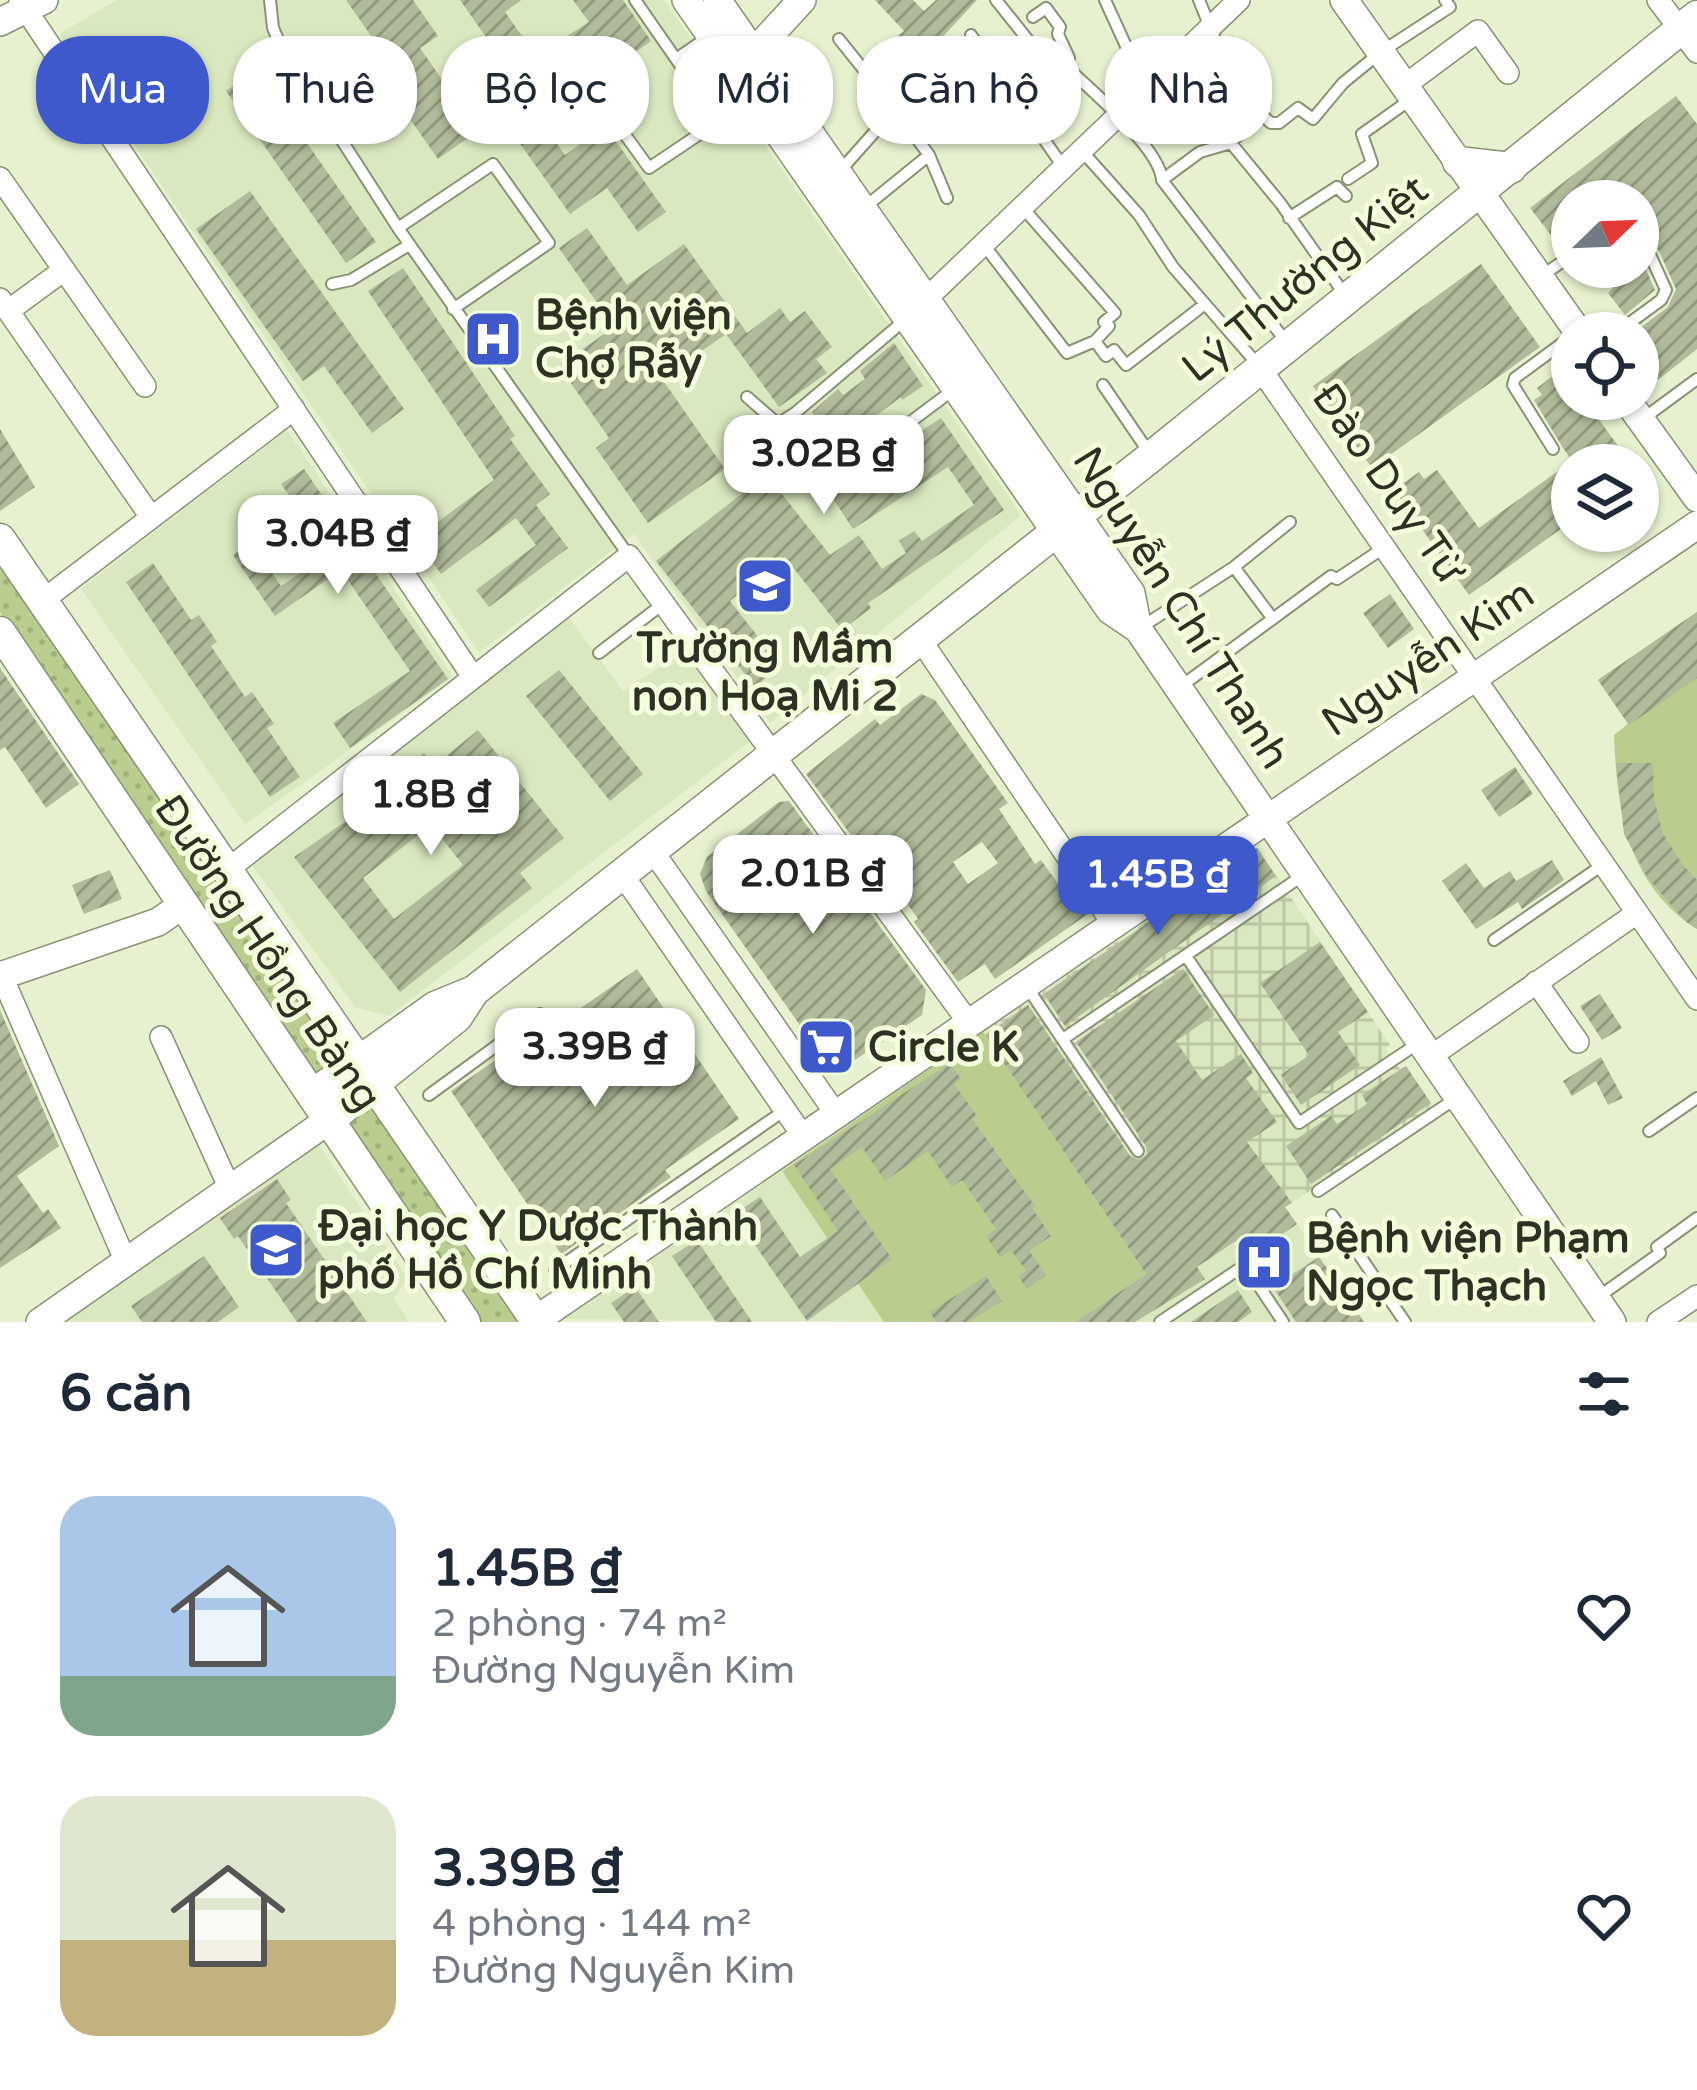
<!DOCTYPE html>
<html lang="vi">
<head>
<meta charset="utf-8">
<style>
	body { margin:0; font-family:"Varela Round",sans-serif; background:#f2f2f3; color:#1f2937; height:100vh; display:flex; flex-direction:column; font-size:45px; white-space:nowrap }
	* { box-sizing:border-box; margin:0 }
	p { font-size:39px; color:#747a83 }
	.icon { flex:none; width:66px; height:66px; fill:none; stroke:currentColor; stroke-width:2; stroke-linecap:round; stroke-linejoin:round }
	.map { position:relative; height:1322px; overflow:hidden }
	.sheet { display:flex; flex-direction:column; background:#fff; flex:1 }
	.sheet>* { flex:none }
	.banner { position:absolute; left:36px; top:36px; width:1626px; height:108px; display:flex; gap:24px }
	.needle { width:78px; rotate:67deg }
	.controls { position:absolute; left:1551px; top:180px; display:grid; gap:24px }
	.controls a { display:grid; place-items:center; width:108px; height:108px; border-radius:50%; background:#fff; box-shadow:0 3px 9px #0004; font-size:60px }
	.price { position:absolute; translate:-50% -102px; padding:0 27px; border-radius:24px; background:#fff; color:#222; font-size:39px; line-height:78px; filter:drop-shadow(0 3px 6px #0008) }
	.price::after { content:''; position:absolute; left:50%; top:72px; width:36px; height:27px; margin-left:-18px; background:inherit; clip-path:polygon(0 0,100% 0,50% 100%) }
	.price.selected { background:#3d59cb; color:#fff }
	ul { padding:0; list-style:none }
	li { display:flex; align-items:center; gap:36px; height:300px; padding:0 60px }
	li span { display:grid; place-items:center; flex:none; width:336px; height:240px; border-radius:36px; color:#555 }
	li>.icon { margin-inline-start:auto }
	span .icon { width:144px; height:144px; fill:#fffc; stroke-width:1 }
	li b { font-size:51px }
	h2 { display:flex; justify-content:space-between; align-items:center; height:144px; padding:0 60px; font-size:51px }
	.pill { padding:0 42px; border-radius:48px; background:#fff; box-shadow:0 3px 9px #0004; font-size:42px; line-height:108px }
	.pill.selected { background:#3d59cb; color:#fff }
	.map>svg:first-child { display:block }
	.built { fill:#d9e8bf }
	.industrial { fill:url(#industrial-grid) }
	.grass { fill:#b9ce8e }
	.park { fill:url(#park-dots) }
	.building { fill:url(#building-hatch); fill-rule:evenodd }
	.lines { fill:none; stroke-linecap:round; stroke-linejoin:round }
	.lane-casing { stroke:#889374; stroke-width:14 }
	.street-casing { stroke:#889374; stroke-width:24 }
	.secondary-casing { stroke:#889374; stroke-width:30 }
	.primary-casing { stroke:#889374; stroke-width:33 }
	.lane { stroke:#fff; stroke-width:10 }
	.street { stroke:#fff; stroke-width:21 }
	.secondary { stroke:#fff; stroke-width:27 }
	.primary { stroke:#fff; stroke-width:30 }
	.labels { text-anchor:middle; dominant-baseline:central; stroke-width:10; stroke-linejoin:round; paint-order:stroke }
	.street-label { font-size:42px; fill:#2d3124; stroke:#f2fedc }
	.poi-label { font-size:42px; font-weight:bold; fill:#2d3124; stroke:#f2fedc; text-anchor:start }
</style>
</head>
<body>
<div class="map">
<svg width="1697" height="1322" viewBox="0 0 1697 1322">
	<defs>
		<pattern id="industrial-grid" width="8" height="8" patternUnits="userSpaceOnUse" patternTransform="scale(3)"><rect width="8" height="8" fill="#d9e8bf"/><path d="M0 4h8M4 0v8" fill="none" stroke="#bbc7a4"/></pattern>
		<pattern id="park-dots" width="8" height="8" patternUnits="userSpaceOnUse" patternTransform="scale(3)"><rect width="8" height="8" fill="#b9ce8e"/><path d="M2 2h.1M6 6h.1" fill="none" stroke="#9fb17a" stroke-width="1.8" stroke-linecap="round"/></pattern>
		<pattern id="building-hatch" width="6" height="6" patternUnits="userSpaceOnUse" patternTransform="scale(3)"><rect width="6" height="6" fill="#afbb9a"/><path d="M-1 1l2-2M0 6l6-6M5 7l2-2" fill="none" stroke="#8f997d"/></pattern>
	</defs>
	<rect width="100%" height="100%" fill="#e5f1cf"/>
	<path class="built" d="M117,0H664L1021,515L770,723L634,534L479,652L59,34Z
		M287,430L453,677L245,824L81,589Z
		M568,616L623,691L688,649L753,739L389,1016L355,1007L253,866Z
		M318,1144L407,1278L394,1299L409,1322H58Z
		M782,1171L884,1322L564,1319Z
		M1285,1207L1364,1322H1075L1146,1274Z"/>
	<path class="industrial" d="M1257,847L1390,1045L1386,1049L1400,1069L1406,1066L1433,1107L1159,1293L983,1032Z"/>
	<path class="grass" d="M1697,612V929C1627,884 1617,811 1614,735L1628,724L1598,680Z
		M983,1032L1146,1274L1075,1322H884L782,1171Z"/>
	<path class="park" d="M0,559L340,1060L315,1077L0,612Z
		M371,1101L523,1322H478L340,1123Z"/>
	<path class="building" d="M346,0H413L438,36L420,48L462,108L512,74L460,0H521L505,12L536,56L589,22L573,0H623L651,41L621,63L606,43L527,101L565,155L605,126L666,212L638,232L607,188L570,214L506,124L501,127L495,119L438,159L370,62L383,53Z
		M875,0H913L924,11L936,0H977L920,61L898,36L904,31Z
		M256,70L376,242L346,263L226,91Z
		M1676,96L1697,124V349L1658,380L1638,355L1637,330L1668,307L1676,289L1659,251L1638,229V201H1572V239L1561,248L1530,208Z
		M250,191L404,409L372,433L324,366L303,381L196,229Z
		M587,228L627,285L684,244L747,333L780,308L790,322L805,311L832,347L816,359L827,373L779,407L726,334L662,379L725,469L648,523L596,448L609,438L559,366L614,327L559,248Z
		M1481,264L1540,347L1372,468L1313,386Z
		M1644,265L1655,290L1625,315L1608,293L1613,288L1596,267Z
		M403,268L515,436L510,439L550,494L536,505L568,548L489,607L476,590L536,545L516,518L441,574L415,539L494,480L368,291Z
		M894,343L923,386L902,400L901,397L778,489L830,555L859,535L882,569L906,553L899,541L914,531L922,541L974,505L948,467L853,529L824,485L905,432L909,439L941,418L1004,510L868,603L871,608L842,630L785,557L730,601L781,666L755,687L656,561L772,470L761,453L814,415L812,412L838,389L843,395L865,379L860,371Z
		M1562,369L1572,382V399H1584L1632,465H1575L1563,448L1534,400L1542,395L1537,388Z
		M0,429L35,487L0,511Z
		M1572,461V521L1469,595L1394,490L1419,472L1424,479L1437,470L1479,528Z
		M304,469L448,679L350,748L333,723L410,671L341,570L275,616L233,555L299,509L281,484ZM315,530L331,552L281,586L266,564Z
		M153,563L191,620L199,615L217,642L211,646L245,697L252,692L274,724L267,728L300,777L270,797L126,582Z
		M1390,594L1414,629L1388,648L1363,613Z
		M1697,612V678L1629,725L1598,680Z
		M0,668L79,784L46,808L5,747L0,750Z
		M559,670L643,774L610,801L526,696Z
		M921,694L935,700L1008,803L999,809L1035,864L1041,860L1072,903L1078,899L1088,914L995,979L985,964L958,982L914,922L918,919L875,857L870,861L806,774L875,719L880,725ZM982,842L998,863L968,884L953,862Z
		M478,730L564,838L520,873L532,888L400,992L294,857L349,819L346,815L424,753L434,766ZM431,825L463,865L394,919L363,878Z
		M1616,763H1653L1654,799L1663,834L1682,864L1697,880V929L1685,921L1647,877L1624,834Z
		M1515,767L1533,794L1499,817L1481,790Z
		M789,801L926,990L922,1015L834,1074L706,891L700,874L707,857L779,802Z
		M1257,848L1276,876L1065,1026L1044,994Z
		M1552,860L1564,880L1522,909L1518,902L1476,929L1442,881L1466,863L1484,888L1510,871L1516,881Z
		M110,870L122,899L84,914L72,885Z
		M1320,942L1368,1012L1338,1032L1360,1065L1301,1105L1281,1075L1309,1055L1260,983Z
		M637,969L739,1119L665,1170L671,1177L561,1254L451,1091L559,1016L562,1021Z
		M1183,969L1214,1015L1176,1041L1202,1080L1241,1054L1253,1073L1246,1078L1277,1122L1247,1142L1292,1203L1285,1207L1297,1224L1252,1255L1240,1238L1197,1267L1205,1279L1135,1322H1075L1146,1274L985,1035L1028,1005L1130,1156L1140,1160L1147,1154L1146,1146L1076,1042Z
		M1600,994L1622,1028L1602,1040L1580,1006Z
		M0,1010L59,1146L17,1176L43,1213L48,1209L61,1228L0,1268Z
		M1601,1057L1623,1098L1608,1105L1596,1081L1572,1096L1563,1081Z
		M950,1063L961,1079L954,1084L977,1116L972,1119L1035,1206L1032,1208L1051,1236L1029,1251L1046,1275L1027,1289L1018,1276L1026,1271L1011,1250L1000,1257L986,1236L996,1229L962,1180L952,1187L928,1151L885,1181L862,1147L830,1169L892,1259L807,1321L734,1214L760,1197L800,1257L838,1231L794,1165Z
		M1406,1066L1431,1103L1311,1184L1286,1146L1331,1116L1337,1124L1367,1104L1362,1095Z
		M277,1179L291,1200L286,1203L367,1322H297L238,1236L234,1239L220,1218Z
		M697,1240L752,1322H716L672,1256Z
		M204,1256L239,1307L218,1322H142L131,1306Z
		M1319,1257L1347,1297L1364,1322H1296L1273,1287Z
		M986,1276L1002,1301L969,1322H936L930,1312Z
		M635,1287L659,1322H624L611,1303Z
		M1238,1290L1252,1312L1238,1322H1191Z"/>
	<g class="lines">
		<g class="lane-casing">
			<path id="lane" d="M270,0L273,28L280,44L398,228
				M996,0L1052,70L1064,65
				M1105,0L1146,90
				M1199,0L1237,93L1271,123H1279L1298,108L1313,119L1343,83L1381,52L1450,7L1445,0
				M1033,17L1046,8L1060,27L1058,34L1069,58L1064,65C1089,88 1160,148 1162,180L1287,343
				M971,35L1064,168
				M839,39L895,109L840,171
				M676,59L708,37
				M1017,66L1040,54
				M703,97L733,73
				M895,109L929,155L947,198
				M1259,112L1231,143L1281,204L1347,298
				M552,118L593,90L649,168L719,121L635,0
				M1082,151L1139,215L1173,267L1259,366
				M1348,179L1372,163L1362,134L1410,100
				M1162,180L1200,152L1231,143
				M865,207L929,155
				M1023,208L1115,313L1104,322L1109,326L1095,341L1106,356L1114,350L1126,365L1205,304
				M1289,218L1337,187L1346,196
				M984,245L1067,353L1095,341
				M1543,275L1572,255
				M332,284L351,280L409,245
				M453,309L549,243L493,164L398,228L629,556
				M1616,333L1661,300L1666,290L1651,257L1638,241
				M1103,385L1150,454
				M747,397L778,424L795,413L905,320
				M1644,418L1697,379
				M909,423L953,390
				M1553,449L1513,385L1515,378L1572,336
				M1234,567L1273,619
				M1140,628L1234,567L1290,522
				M599,653L664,603
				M1180,687L1331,576L1337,579L1385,547
				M1494,940L1604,864
				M1186,956L1299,1123L1417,1044
				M1027,987L1138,1151
				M1063,1039L1302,876
				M429,1095L540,1014
				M1649,1131L1697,1098
				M1318,1191L1455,1099
				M1332,1215L1405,1322
				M555,1270L785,1110
				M1597,1298L1660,1253L1657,1247L1697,1218
				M1160,1322L1245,1265L1283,1322"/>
		</g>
		<g class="street-casing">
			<path id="street" d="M1658,0L1697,52
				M20,1L473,677
				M1404,86L1478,31L1508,73
				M0,178L145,386
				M0,299L151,517
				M926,299L1239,0
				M8,311L64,270
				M1260,368L1697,999
				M42,601L294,409
				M920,639L1113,924
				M652,850L836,1114
				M227,870L629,556L969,1023
				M622,874L803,1136
				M0,972L126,1262
				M1536,982L1578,1042
				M161,1037L230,1189
				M1430,1057L1637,913
				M1658,1322L1697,1296"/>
		</g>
		<g class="secondary-casing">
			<path id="secondary" d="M686,0L1110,610L1138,629
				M717,0L1131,593L1138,629L1612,1322
				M1344,0L1579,333
				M0,22L44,0
				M744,63L802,0
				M1626,399L1697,498
				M0,976L158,922L184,904
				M536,1320L1697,525
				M40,1322L329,1120"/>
		</g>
		<g class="primary-casing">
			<path id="primary" d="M1458,162L1511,168
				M0,539L537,1322
				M0,632L465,1322
				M312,1095L435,1007L474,991L1152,456L1697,16
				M329,1120L457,1017L474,991"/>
		</g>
		<use href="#lane" class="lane"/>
		<use href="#street" class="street"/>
		<use href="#secondary" class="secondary"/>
		<use href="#primary" class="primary"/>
	</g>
	<defs>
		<g id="hospital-square" transform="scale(3)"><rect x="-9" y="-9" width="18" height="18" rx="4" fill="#3d59cb" stroke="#f2fedc"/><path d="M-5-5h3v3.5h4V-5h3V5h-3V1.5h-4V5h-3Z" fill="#fff"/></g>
		<g id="school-square" transform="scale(3)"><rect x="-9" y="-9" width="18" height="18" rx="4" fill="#3d59cb" stroke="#f2fedc"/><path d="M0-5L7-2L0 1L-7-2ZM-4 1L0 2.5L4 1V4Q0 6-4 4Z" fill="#fff"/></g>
		<g id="supermarket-square" transform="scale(3)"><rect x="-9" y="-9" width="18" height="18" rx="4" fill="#3d59cb" stroke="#f2fedc"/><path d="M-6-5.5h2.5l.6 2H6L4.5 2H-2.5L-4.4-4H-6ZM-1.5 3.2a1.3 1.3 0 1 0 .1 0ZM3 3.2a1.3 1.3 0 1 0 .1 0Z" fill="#fff"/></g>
		<g id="university-square" transform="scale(3)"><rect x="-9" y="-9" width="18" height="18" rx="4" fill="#3d59cb" stroke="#f2fedc"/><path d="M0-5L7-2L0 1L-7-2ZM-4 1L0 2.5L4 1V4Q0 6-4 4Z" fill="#fff"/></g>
	</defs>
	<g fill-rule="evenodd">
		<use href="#hospital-square" x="493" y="339"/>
		<use href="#school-square" x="765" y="586"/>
		<use href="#supermarket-square" x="826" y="1047"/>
		<use href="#university-square" x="276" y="1250"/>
		<use href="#hospital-square" x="1264" y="1262"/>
	</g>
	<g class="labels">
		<g class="street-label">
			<text transform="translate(1305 279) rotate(-39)">Lý Thường Kiệt</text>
			<text transform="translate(1388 483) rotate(55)">Đào Duy Từ</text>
			<text transform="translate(1181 608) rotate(58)">Nguyễn Chí Thanh</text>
			<text transform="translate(1428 658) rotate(-34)">Nguyễn Kim</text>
			<text transform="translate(268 953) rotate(56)">Đường Hồng Bàng</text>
		</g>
		<g class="poi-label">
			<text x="535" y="315">Bệnh viện<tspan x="535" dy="48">Chợ Rẫy</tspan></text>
			<text x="765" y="648" text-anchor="middle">Trường Mầm<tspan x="765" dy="48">non Hoạ Mi 2</tspan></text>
			<text x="868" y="1047">Circle K</text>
			<text x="318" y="1226">Đại học Y Dược Thành<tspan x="318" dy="48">phố Hồ Chí Minh</tspan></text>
			<text x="1306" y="1238">Bệnh viện Phạm<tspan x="1306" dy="48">Ngọc Thạch</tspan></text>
		</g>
	</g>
</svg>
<div class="controls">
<a><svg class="needle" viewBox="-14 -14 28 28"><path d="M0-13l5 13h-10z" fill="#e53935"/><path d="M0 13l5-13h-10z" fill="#747a83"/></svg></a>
<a><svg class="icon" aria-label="locate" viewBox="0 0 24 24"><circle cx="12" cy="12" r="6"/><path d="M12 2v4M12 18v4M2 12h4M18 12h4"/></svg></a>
<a><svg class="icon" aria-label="layers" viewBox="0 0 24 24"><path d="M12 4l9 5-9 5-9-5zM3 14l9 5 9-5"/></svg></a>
</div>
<b class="price" style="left:824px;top:517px">3.02B ₫</b>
<b class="price" style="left:338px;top:597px">3.04B ₫</b>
<b class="price" style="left:431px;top:858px">1.8B ₫</b>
<b class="price" style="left:813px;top:937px">2.01B ₫</b>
<b class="price selected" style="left:1158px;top:938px">1.45B ₫</b>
<b class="price" style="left:595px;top:1110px">3.39B ₫</b>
<div class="banner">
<a class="pill selected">Mua</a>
<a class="pill">Thuê</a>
<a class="pill">Bộ lọc</a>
<a class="pill">Mới</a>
<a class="pill">Căn hộ</a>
<a class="pill">Nhà</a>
</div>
</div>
<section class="sheet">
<h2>6 căn<svg class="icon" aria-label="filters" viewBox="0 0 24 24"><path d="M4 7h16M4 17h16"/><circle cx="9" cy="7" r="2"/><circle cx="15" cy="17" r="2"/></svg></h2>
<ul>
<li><span style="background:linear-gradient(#a9c7e8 75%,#7fa58c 0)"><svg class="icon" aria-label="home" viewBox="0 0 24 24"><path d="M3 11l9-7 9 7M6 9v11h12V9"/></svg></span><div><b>1.45B ₫</b><p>2 phòng · 74 m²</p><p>Đường Nguyễn Kim</p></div><svg class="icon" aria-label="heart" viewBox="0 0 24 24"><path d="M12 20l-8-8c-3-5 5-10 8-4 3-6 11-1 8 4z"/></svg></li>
<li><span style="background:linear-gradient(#dfe7d0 60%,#c2b280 0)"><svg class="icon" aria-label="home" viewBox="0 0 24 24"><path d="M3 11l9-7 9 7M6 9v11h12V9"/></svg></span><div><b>3.39B ₫</b><p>4 phòng · 144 m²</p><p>Đường Nguyễn Kim</p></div><svg class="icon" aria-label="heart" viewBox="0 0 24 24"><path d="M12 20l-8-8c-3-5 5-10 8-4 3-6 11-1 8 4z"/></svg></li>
</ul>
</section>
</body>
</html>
